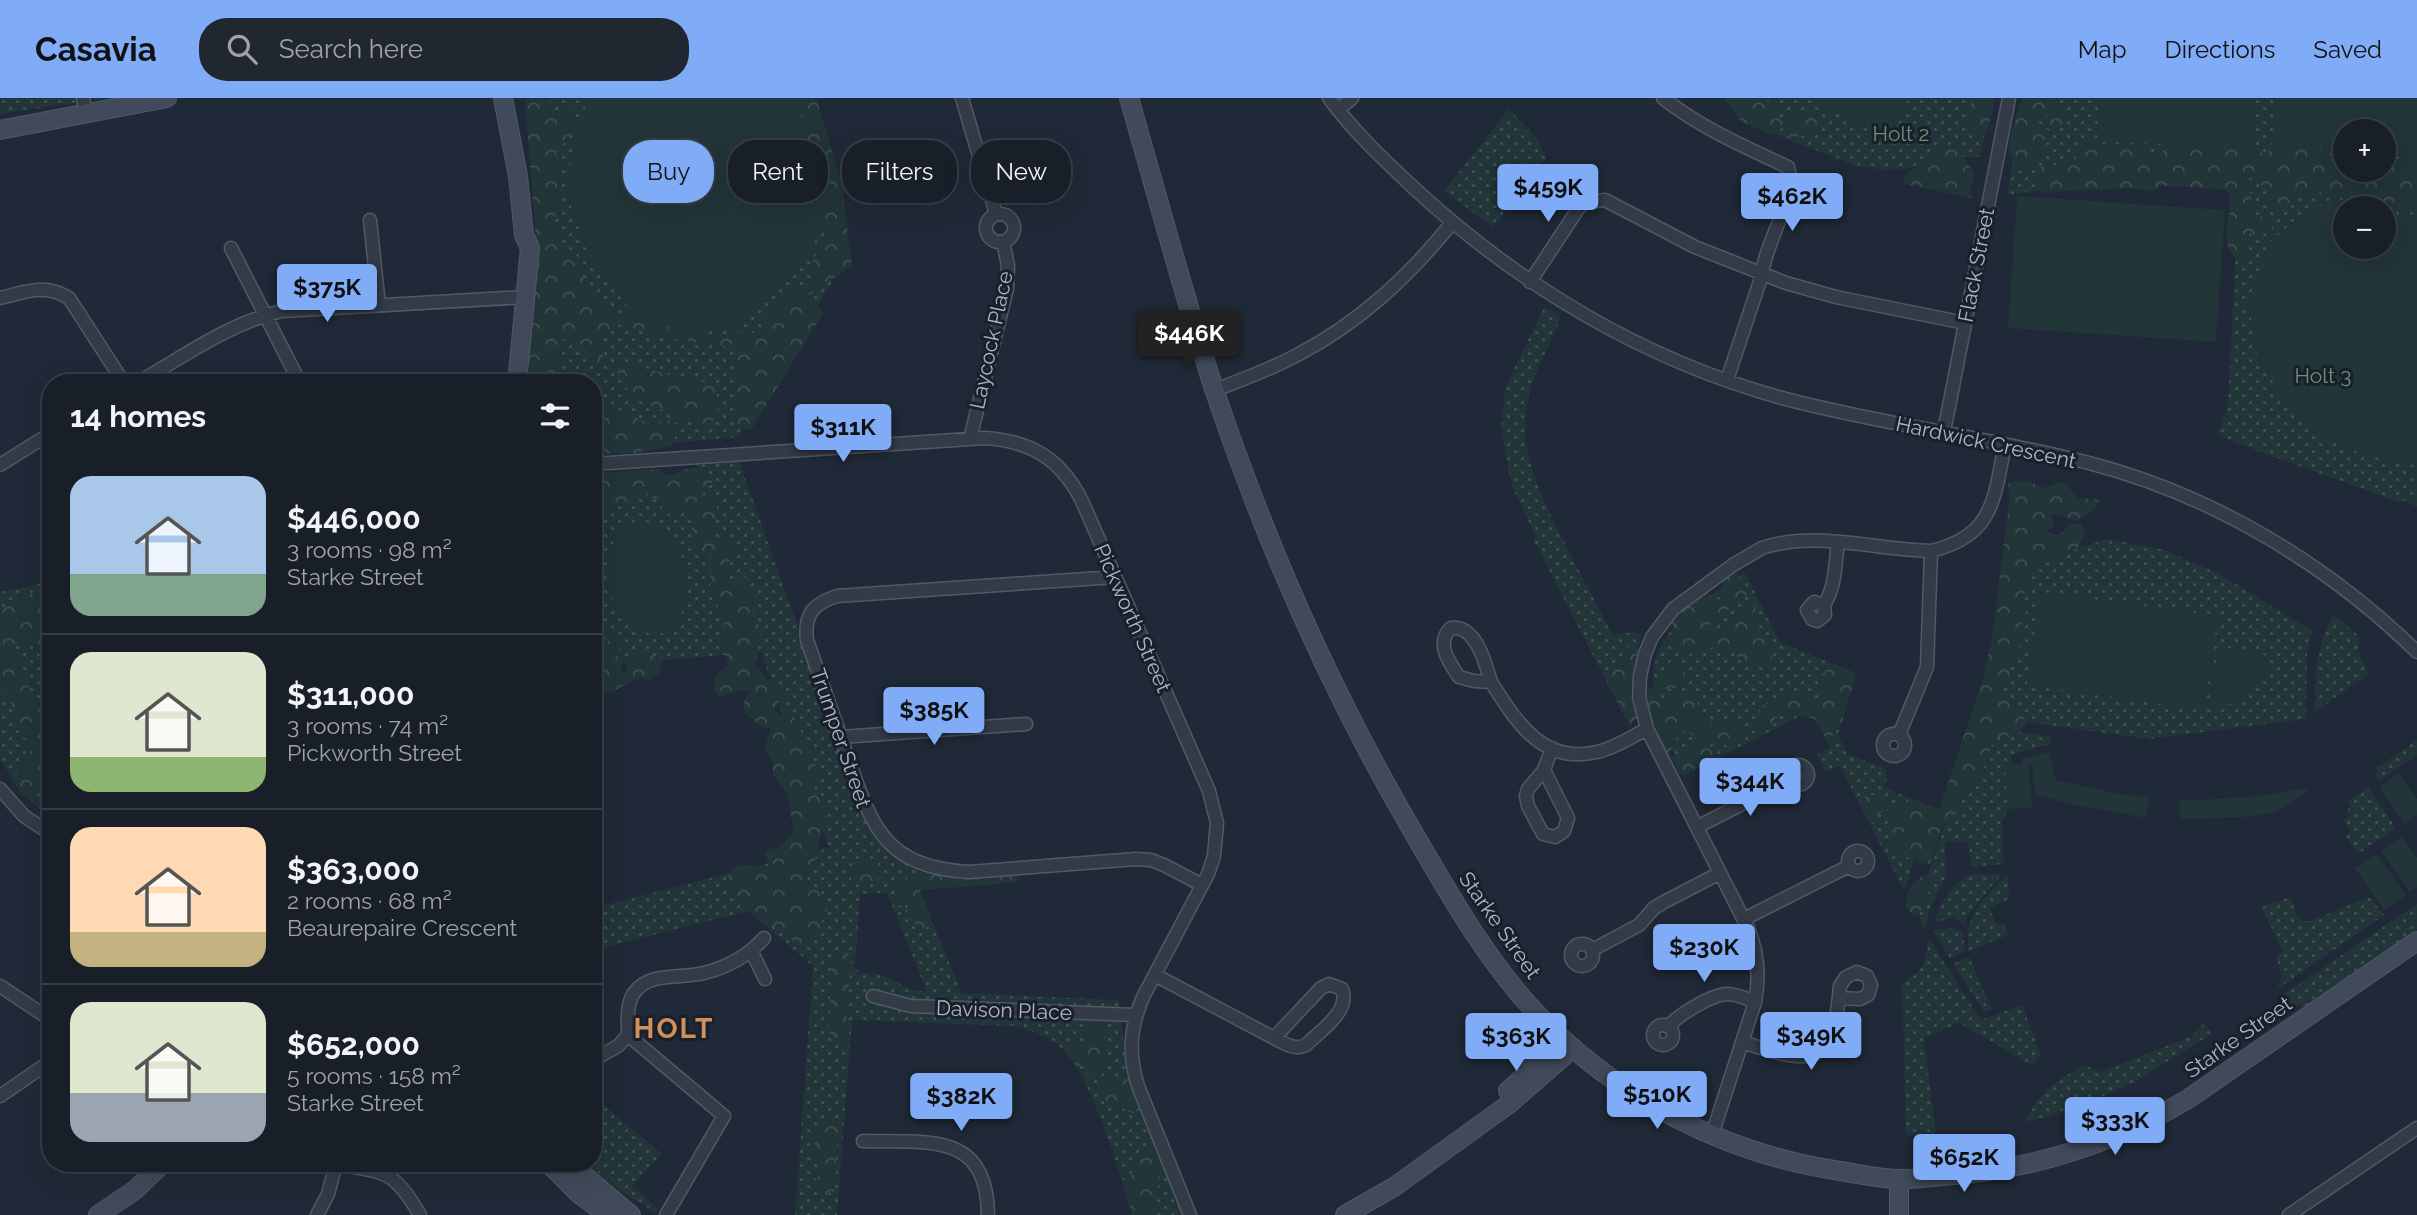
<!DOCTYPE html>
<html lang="en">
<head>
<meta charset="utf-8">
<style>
	body { margin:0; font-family:Raleway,sans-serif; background:#212731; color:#f1f3f6; height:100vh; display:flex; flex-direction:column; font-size:26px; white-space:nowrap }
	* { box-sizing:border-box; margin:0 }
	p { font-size:23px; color:#9fa2a8 }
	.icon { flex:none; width:38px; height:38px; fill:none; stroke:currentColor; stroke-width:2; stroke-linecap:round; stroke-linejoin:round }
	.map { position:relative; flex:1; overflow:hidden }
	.panel { position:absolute; left:42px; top:276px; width:560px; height:798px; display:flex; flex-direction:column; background:#181f29; border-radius:28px; box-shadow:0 7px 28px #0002,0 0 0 2px #363d46 }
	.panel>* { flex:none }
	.hud { position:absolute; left:623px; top:42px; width:665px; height:63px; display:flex; gap:14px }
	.buttons { position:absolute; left:2333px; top:21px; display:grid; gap:14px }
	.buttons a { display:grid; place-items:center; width:63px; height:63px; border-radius:50%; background:#181f29; box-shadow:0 7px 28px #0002,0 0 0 2px #363d46; font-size:35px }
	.price { position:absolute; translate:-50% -60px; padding:0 16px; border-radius:7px; background:#80abf6; color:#111; font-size:23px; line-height:46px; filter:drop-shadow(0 2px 4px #0008) }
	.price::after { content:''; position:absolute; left:50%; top:42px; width:21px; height:16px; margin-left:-10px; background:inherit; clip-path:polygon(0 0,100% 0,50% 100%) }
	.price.selected { background:#222; color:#fff }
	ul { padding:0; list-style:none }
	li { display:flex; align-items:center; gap:21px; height:175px; padding:0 28px }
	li+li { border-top:2px solid #363d46 }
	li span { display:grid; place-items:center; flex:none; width:196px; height:140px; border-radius:21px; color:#555 }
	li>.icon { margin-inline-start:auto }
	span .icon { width:84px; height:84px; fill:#fffc; stroke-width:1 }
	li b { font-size:30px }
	h2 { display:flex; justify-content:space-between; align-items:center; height:84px; padding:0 28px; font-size:30px }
	.pill { padding:0 24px; border-radius:28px; background:#181f29; box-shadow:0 7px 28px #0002,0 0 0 2px #363d46; font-size:24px; line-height:63px }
	.pill.selected { background:#80abf6; color:#111 }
	header { display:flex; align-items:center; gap:42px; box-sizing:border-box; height:98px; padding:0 35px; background:#80abf6; color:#111 }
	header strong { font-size:33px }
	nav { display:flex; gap:38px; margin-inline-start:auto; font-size:24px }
	.search { width:490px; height:63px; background:#212731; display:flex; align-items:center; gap:18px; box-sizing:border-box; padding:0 24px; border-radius:28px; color:#9fa2a8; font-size:26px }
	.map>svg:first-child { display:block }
	.grass { fill:url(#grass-dots); fill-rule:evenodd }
	.forest { fill:url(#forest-crowns) }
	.garden { fill:#223538; fill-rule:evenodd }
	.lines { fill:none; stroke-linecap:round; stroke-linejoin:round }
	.street-casing { stroke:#515965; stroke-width:15 }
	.secondary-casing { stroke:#515965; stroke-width:20 }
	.street { stroke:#333b47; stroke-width:12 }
	.secondary { stroke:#414a5a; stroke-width:18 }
	.labels { text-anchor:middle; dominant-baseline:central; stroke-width:6; stroke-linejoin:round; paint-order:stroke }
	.park-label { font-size:21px; fill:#669471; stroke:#19202c }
	.street-label { font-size:21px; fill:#aeb6c4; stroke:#19202c }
	.district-label { font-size:28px; font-weight:bold; letter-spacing:2px; fill:#d1915b; stroke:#19202c }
</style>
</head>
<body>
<header>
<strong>Casavia</strong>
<div class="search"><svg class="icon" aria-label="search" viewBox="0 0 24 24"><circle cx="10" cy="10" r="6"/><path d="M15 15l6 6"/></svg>Search here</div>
<nav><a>Map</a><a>Directions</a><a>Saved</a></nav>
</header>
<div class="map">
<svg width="2417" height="1117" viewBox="0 0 2417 1117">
	<defs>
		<pattern id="grass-dots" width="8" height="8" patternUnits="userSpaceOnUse" patternTransform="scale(1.75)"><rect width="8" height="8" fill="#223538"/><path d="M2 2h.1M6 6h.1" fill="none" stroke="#405053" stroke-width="1.8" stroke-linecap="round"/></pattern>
		<pattern id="forest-crowns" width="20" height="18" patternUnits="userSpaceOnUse" patternTransform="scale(1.75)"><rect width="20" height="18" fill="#223538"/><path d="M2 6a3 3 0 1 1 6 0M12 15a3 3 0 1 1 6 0" fill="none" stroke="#405053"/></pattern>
	</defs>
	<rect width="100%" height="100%" fill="#202937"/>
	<path class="grass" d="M0,0H107L0,16Z
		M530,0H808L845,135L831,186L738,339L593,352V285H537L549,147Z
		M1725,0H1992L1980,59H1952L1912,70L1885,72L1857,68L1742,24Z
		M2025,0H2417V409L2404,402L2401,405L2220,339L2218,336L2228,306L2239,82L2127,80L2007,97ZM2345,33H2384V72H2345ZM2345,110H2384V149H2345Z
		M1509,11L1539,43L1546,61L1493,129L1444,93Z
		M1544,209L1561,217C1553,244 1536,268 1529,296C1515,353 1543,402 1568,452C1583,480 1598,509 1613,537L1635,534L1641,536L1630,595L1632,625L1629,627L1533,441L1536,440L1511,385L1501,330L1505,290Z
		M741,360L742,372L870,729L897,759L926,776L919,792L962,895L1119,902L1127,978L1185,1117H1132C1120,1075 1091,975 1059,948C1047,938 1030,932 1015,928L852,922L837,1117H795L813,868L748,813L593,852V810L829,750L761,554L593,568V382L699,375L695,363ZM887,795L927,894C909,893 899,884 883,878C873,873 863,878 855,870L860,796Z
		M2108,441L2161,451L2218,475L2312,533L2307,556L2306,621L2149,641L1984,618L2011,457L2074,451Z
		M1745,475L1780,544L1856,575L1838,637L1847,656L1885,670L1887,680L1884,689L1933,710L1904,793L1840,668L1826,674L1816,656L1830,649L1816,622L1802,617L1685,677C1657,623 1630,570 1683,519C1701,502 1724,489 1745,475Z
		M51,484V697L42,713L16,687L0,661V494Z
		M2333,516L2360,539C2356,555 2362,563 2370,575L2315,614C2314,578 2317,548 2333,516Z
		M1979,627L2051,639L2050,646L2011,657L2013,666L2006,667L2008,711L2002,724L2004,766L1972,769L1968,744H1945L1946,778L1931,808L1924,832L1916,811Z
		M2417,642V657L2379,683L2374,677L2377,675L2375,671Z
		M2368,689L2396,730L2358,756L2345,737L2351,733L2343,722L2350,718L2346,713L2351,709L2347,704Z
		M1970,776H2002L1967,818L1965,827L1955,820L1935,824C1943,799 1948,791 1970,776Z
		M2008,777L2009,801L1989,810L1997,827L2003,825L2008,837L1969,853C1962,820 1984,801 2004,778Z
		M2290,799L2297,817L2304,823H2310L2369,799L2384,817L2279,890L2278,887L2282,878L2276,858L2283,853L2261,809Z
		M2417,806V831L2306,908C2294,908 2289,907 2283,897Z
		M1952,830L1963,835L1965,853L1950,860L1933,832Z
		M1929,841L1981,922L2022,907L2041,956L2033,968L1959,925L1924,940L1936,1036L1906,1037L1902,885C1925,873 1925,865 1929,841Z
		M1969,859L1992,911L1984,914L1953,866Z
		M2205,924L2211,936L2133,985L2071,1012L2026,1024C2035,995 2059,981 2085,967L2100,974L2192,938Z
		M593,998L662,1056L632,1088L658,1111L656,1115L622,1094L588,1066H593Z"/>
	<path class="forest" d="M525,0H549L555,19L567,8L575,10L570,38L556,54L562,90L553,128L564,147L578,159L586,193L612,215L718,238L743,233L760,236L768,213L789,195L810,182L813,162L826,137L799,0H816L841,81L852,168L806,199L824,214L751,332L737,329L734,294L736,254L721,247L671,241L619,226L601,240L604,266L577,251L574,234L558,246L561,268L552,285H532L528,280L535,127Z
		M1725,0H1764L1777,11L1778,21L1808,13L1818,19L1820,30L1803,38L1788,39L1784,29L1770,36L1742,24Z
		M1971,0H1995L1988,32L1976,34L1966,29Z
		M2022,0H2054L2053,5L2068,8L2058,36L2050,35L2047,17L2036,24L2048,32C2045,55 2044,70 2017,73C2001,49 2015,25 2022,0Z
		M2087,38L2096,40L2097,45C2114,48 2131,45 2149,46L2150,52L2157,60L2168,47L2252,50L2259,48L2266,62L2272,43C2297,46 2321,51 2345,59V72H2384V60L2406,63L2417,75V112L2390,109L2370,99L2312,94L2298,98L2281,112L2272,114L2267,110L2274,92L2263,90L2258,82L2249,80L2252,110L2249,119H2262L2272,126L2271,134L2255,138L2248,135L2245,161L2238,163C2214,140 2235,120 2229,95L2223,91L2169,88H2161L2151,93L2130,90L2041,94L2029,81L2043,67H2056L2063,61L2076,63L2075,55Z
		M1947,48L1957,51L1975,76L1971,87L1972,100L1905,86L1903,79C1911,71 1920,69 1928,62C1935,57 1940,52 1947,48Z
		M620,263L687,282L714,285L719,308L709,331L633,300L617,276Z
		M593,295L616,311L660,330L663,319L679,328L672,348L634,355L593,356Z
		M694,370L713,383L701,398L703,400L709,395C725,409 712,421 714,439L725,440L731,446L734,457L725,468L727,478L733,486L743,479H747L757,501L756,513L746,520L762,529L755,567L782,598L774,612L780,617H793C804,637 809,658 821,678L815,687V698L824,700L828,710L815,762L806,785L825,798L827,811L813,847L805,848L797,845C774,828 738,809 726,783C737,755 751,773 770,767L764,756L769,751L778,750L792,737L793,729L788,697L773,677V664L765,650L771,629L764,631L744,614L743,605L750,592C740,591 730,597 719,599L715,593L714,580L728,567L723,540L724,518L711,497L709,467L711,460L705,452L693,447L690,412L681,407L667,417L660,415L664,402L670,399L665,395L654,401L639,389L635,402C610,410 613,403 593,424V375L658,371L669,379L686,371Z
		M2028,383L2044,390L2063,383L2078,400L2102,402L2090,415L2077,423L2051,415L2054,428L2045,434L2059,437L2069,427L2080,425L2085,433C2078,465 2054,455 2038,471C2031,478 2026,492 2021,501L2022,507H2029C2020,524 2023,532 2020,549C2018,558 2011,560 2007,569L2013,580L2003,588V594C2018,603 2023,609 2026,627L2015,638L2000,639L1993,644L1981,678L1974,688L1966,691L1956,716L1943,727L1930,766C1916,766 1891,753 1888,739C1886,732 1888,723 1889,715L1912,701L1939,711L1983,581L1992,540L2010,398L2008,386L2011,384Z
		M1732,472L1736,474L1749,495L1705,530H1720L1741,511L1753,504L1758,519V528C1770,539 1780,556 1765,569L1742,564L1734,555L1718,548L1690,556L1677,553C1673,540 1677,534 1670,521L1702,492L1717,502L1725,499L1722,479Z
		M47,488H51V562L41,558L31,545L13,548L43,625L51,618V675L35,698H21L14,680L32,650L19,632L13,608L0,587V512Z
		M615,530L622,540L621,548L615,557L623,563L620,574H625L629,560L641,550L663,562L659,575L648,582L640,579L614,593L593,598V552H603L609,541H602L593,544V535L598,531Z
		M1631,547L1638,549L1630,595L1637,621L1629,627L1609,588L1614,572L1627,566L1623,558L1624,551Z
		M1671,563L1678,568V574L1691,575L1694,581L1681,589L1666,591L1659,600V606L1670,598L1694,592L1699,611L1704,617L1696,624L1699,626C1727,622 1730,613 1750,637L1743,642L1730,631L1736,644L1726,648L1722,644L1711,646L1708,649L1717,648L1716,661L1681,677L1671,660L1694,647V638L1686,633L1678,637L1669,657C1655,637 1647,614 1645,590L1658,589L1661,576Z
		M1831,565L1856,575L1842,624L1832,638L1834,647L1830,649L1816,622L1806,618L1804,614H1788L1775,620V625L1754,633L1749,630L1752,625L1760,621V610C1774,600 1786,595 1803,593L1815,604L1819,601L1818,583Z
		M1868,697H1880L1894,707L1885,713L1871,718L1874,721L1872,728L1858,703Z
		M872,762L878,765L883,779L865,789L857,786L851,781L855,765Z
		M927,774L963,777L1000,775L1015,778L1019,783L1000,786L920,792L931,819L930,827L926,830C916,828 909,825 904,816L910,805L899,810L896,807L895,787L898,782C910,779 916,780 927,774Z
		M1927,776L1932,780C1929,794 1926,809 1914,819L1905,808C1907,792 1912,783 1927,776Z
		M841,854L849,855L851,863L845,945L841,948L833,945L829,930L832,859Z
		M1096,923L1106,931V944L1114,943V948L1110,953L1100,954L1104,963L1101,980L1094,981L1087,976L1089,971L1086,965L1077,969L1066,955L1075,944L1084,946L1089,940L1083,932L1090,924Z
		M1120,978H1127L1139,1006L1135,1016L1099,1000L1094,989Z
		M830,1019L838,1021L835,1093L825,1097L815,1083L821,1074L828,1072L814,1056V1028Z
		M1147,1050L1160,1056L1164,1066L1160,1074L1156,1117H1139L1130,1108L1122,1082L1130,1081L1139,1058Z"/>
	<path class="garden" d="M592,0H797L825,117L809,160L743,227L693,235L636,220L587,153L566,93L577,25Z
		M1807,0H1909L1888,41Z
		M2099,0H2255L2253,50L2097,43Z
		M2276,0H2417V61L2384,57V33H2345V52L2272,43Z
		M2017,98L2225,112L2216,244L2008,230Z
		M2344,101L2386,110L2417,128V365L2410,367L2366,357L2318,338L2282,299L2257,257L2249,205L2268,146L2306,112ZM2345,110H2384V149H2345Z
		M634,424C641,424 649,423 655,427C678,440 690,471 687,496C674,580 585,514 611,451C616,437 620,429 634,424Z
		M2040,494L2218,518L2204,612L2027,587Z
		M2232,550L2264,557L2269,561V568L2243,603L2208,610L2218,554Z
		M2049,654L2056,682L2125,697L2149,699L2146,720L2070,706L2035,696L2032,667L2029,666L2032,710L2008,711L2005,667L2022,666V661Z
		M2399,675L2417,701V717L2404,726L2379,689Z
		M2307,690V694L2276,714L2244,719L2180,721L2179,703L2250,699Z
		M2402,738L2417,760V789L2410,794L2381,753Z
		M2377,756L2406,797L2384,812L2355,770Z"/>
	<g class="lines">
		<g class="street-casing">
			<path id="street" d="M83,0L86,15
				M962,0L996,116
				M1329,0C1353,33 1385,63 1415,91C1520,188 1644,262 1782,300C1883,327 1988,339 2089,365C2212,397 2326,465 2417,554
				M1663,0C1701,30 1745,49 1788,69C1797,101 1765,143 1762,177L1727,282
				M1338,12L1352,0
				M986 130a14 14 0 1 1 28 0a14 14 0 1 1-28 0Z
				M370,122L379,207
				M231,150L300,285
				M1530,184L1578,111L1586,104L1605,102L1695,149L1786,185L1836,199L1965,225
				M0,200C26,194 44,185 69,200L124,285
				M137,285C183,259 229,225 282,213L525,199
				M1215,292C1243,281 1272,271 1299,256C1360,224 1408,179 1452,125
				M1944,334L2009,0
				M970,341L1007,191L1008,167L1003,144
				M593,366L985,340C1031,343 1061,361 1082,403L1209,693L1217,725L1214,758L1208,776L1143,899C1130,930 1128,956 1138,988L1190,1117
				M0,367L51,335
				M1115,479L837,498C813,506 804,516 807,542C820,580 833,617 846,654C871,726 882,769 969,774L1136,761L1151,762L1164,767L1202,787
				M1824,507L1814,504L1807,512L1812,521L1817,523L1825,517L1824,507C1836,488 1835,466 1838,444
				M1491,584C1485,564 1476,527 1451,530C1435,545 1449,564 1459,579L1474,583L1491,584C1516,623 1542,667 1597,654C1615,650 1631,639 1647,631
				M1883 647a11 11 0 1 1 22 0a11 11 0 1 1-22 0Z
				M1899,637L1927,569L1931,453
				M841,639L1026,626
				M1788 677a10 10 0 1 1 20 0a10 10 0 1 1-20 0Z
				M1544,672L1568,720L1564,733L1555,739L1543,736L1528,708L1526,698L1528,691L1544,672L1552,650
				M0,691L24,718L51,736
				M1697,729L1789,682
				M1848 763a10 10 0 1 1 20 0a10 10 0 1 1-20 0Z
				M1744,821L1849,768
				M1571 857a11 11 0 1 1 22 0a11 11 0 1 1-22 0Z
				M1592,852L1639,827L1654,810L1664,804L1720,775
				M752,854L765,881
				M1155,877L1274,940L1321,890L1329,886L1342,891C1351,913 1320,933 1306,947C1295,953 1284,945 1274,940
				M0,888L51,922
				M873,898L911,908L1135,917
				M1653 937a10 10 0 1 1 20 0a10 10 0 1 1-20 0Z
				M1668,929C1678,917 1712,896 1728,896C1737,896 1747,901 1755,904
				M628,937C628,923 626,907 634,895C649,873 682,881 704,875C728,869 747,859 764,840
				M1742,944C1813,967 1833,971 1840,888L1846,879L1857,874L1867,878L1871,887L1868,897L1860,901L1839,900
				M593,962L618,948L628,937L724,1018L666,1117
				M0,998L51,963
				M1712,1037L1755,904C1760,878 1758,854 1748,830L1647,631L1639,599L1640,578L1645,556L1652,539L1673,511L1733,467L1762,450C1816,432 1875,452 1931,453C1994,438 1994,401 2005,346
				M863,1043C927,1045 987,1032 988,1117
				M336,1066C386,1075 393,1071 420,1117
				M317,1117L328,1096L336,1066
				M2289,1117L2417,1030"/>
		</g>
		<g class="secondary-casing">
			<path id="secondary" d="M503,0L518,78L524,137L530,150L517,285
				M1129,0C1157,97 1183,195 1214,291C1266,446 1333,598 1416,739C1452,801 1489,866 1538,917C1619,1001 1725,1056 1840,1073C1860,1076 1880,1081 1900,1081C1914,1082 1929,1079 1943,1078C2031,1072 2113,1046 2188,1001L2417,843
				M0,32L167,0
				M1527,971L1538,941L1539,918
				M1508,993L1551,954L1565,947
				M549,1066L579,1096L608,1117
				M571,1066L631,1117
				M1899,1081V1117
				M98,1117L135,1092L162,1066
				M1345,1117L1394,1089L1509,1006L1563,959L1568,946"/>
		</g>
		<use href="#street" class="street"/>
		<use href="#secondary" class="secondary"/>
	</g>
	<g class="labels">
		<g class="park-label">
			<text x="1901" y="35">Holt 2</text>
			<text x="2323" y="277">Holt 3</text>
		</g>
		<g class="street-label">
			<text transform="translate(1976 167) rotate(-79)">Flack Street</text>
			<text transform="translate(991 242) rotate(-78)">Laycock Place</text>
			<text transform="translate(1986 344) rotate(12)">Hardwick Crescent</text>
			<text transform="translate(1133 520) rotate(66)">Pickworth Street</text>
			<text transform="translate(841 640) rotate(71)">Trumper Street</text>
			<text transform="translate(1500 827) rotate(55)">Starke Street</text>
			<text transform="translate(1004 912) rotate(2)">Davison Place</text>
			<text transform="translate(2238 939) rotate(-35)">Starke Street</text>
		</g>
		<g class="district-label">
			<text x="674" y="930">HOLT</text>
		</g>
	</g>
</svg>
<div class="buttons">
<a>+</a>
<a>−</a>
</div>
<b class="price" style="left:1548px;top:126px">$459K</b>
<b class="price" style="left:1792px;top:135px">$462K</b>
<b class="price" style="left:327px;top:226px">$375K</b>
<b class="price selected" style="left:1189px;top:272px">$446K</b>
<b class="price" style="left:843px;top:366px">$311K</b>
<b class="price" style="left:934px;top:649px">$385K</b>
<b class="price" style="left:1750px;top:720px">$344K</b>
<b class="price" style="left:1704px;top:886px">$230K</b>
<b class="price" style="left:1811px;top:974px">$349K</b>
<b class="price" style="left:1516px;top:975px">$363K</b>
<b class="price" style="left:1657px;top:1033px">$510K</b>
<b class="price" style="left:961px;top:1035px">$382K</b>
<b class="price" style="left:2115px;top:1059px">$333K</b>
<b class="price" style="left:1964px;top:1096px">$652K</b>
<div class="hud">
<a class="pill selected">Buy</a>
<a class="pill">Rent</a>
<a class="pill">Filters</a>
<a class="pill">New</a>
</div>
<section class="panel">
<h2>14 homes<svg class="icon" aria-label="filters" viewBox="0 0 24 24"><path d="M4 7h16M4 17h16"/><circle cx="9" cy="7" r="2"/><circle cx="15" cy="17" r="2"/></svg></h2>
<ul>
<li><span style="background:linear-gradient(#a9c7e8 70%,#7fa58c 0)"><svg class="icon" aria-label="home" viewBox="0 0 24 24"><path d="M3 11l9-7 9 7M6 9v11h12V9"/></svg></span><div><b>$446,000</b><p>3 rooms · 98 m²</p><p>Starke Street</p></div></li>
<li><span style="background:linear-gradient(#dfe7d0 75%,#8fb573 0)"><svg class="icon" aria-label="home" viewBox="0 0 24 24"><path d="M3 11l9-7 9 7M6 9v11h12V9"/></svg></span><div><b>$311,000</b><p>3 rooms · 74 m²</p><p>Pickworth Street</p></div></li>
<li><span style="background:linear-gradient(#ffd9b3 75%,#c2b280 0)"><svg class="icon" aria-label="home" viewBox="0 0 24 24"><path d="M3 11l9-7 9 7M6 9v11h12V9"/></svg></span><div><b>$363,000</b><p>2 rooms · 68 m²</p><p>Beaurepaire Crescent</p></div></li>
<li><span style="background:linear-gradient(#dfe7d0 65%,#9aa5b1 0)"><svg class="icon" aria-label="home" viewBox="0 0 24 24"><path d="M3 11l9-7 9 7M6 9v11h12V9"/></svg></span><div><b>$652,000</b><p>5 rooms · 158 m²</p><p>Starke Street</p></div></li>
</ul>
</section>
</div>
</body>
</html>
